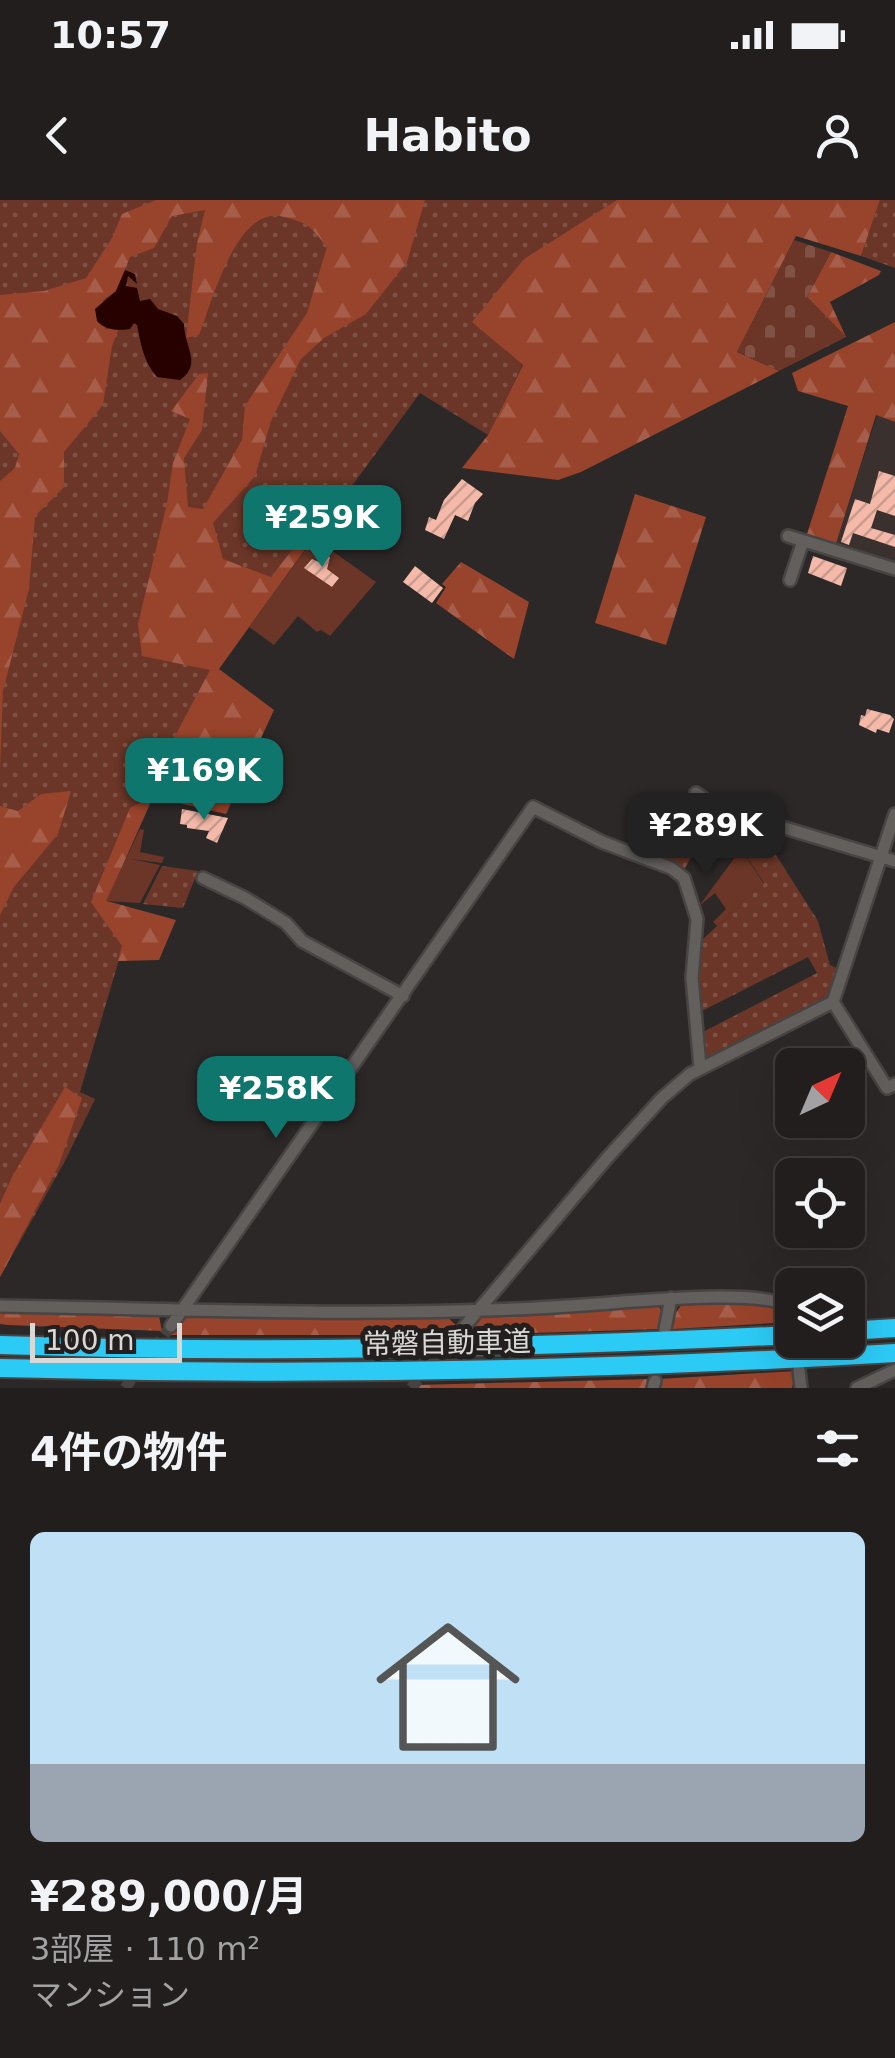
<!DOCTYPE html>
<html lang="ja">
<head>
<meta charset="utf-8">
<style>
	body { margin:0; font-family:"DejaVu Sans","Noto Sans JP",sans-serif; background:#2d2b2a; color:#f1f3f6; height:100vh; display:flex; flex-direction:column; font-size:38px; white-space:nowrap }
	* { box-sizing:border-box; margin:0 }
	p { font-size:32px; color:#a2a2a4 }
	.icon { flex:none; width:55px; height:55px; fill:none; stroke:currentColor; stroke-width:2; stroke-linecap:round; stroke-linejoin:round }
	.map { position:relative; height:1188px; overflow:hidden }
	.drawer { display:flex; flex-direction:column; background:#211e1d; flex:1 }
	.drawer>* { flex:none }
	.needle { width:65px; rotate:44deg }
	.controls { position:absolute; left:775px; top:848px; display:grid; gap:20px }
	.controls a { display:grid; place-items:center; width:90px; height:90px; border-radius:15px; background:#211e1d; box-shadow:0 10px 40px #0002,0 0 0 2px #3e3c3b; font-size:50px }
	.scale { position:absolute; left:30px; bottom:25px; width:152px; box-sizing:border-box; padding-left:10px; border:5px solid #dad8d7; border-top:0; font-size:28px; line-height:35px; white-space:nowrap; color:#dad8d7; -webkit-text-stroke:8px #221f1e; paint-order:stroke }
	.price { position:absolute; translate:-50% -85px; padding:0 22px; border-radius:20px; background:#0f766e; color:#fff; font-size:32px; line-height:65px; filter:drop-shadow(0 2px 5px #0008) }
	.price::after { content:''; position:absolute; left:50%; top:60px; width:30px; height:22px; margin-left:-15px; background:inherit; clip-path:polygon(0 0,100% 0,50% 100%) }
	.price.selected { background:#222; color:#fff }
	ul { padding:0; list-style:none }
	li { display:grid; align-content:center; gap:20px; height:530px; padding:0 30px }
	li span { display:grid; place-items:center; height:310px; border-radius:15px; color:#555 }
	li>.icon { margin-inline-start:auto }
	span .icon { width:180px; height:180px; fill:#fffc; stroke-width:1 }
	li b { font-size:42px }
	h2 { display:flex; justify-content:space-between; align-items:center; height:120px; padding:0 30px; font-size:42px }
	.status { display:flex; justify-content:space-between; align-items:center; height:70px; padding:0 50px; background:#211e1d; direction:ltr }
	.status svg { height:28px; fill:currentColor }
	header { display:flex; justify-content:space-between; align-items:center; height:130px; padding:0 30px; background:#211e1d; font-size:45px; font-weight:700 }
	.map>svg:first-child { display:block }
	.built { fill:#3a302d }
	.grass { fill:url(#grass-dots) }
	.forest { fill:url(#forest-firs) }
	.cemetery { fill:url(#cemetery-stones) }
	.green { fill:#6b3627 }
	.water { fill:#270000 }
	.building { fill:url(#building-hatch) }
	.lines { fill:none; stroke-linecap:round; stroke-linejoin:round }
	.minor-tunnel { stroke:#464241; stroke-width:11; stroke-dasharray:11 5.5; stroke-linecap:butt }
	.minor-casing { stroke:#474544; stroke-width:16 }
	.highway-casing { stroke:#474544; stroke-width:22 }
	.minor { stroke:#635f5d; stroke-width:11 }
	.highway { stroke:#2ccbf6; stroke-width:18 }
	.labels { text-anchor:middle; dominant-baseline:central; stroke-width:10; stroke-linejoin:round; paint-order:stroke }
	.street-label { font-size:28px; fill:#dad8d7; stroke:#221f1e }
</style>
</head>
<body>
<div class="status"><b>10:57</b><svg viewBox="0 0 49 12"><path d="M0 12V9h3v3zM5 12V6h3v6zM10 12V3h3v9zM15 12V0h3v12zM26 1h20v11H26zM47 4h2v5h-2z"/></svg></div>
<header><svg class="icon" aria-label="back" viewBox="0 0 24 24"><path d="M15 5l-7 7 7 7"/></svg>Habito<svg class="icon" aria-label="person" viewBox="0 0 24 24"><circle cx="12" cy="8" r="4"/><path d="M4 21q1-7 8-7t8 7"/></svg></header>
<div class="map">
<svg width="895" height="1188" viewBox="0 0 895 1188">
	<defs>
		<pattern id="grass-dots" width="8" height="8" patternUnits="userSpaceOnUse" patternTransform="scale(2.5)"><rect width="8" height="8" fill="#6b3627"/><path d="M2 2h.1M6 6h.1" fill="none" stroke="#805246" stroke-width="1.8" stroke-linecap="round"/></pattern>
		<pattern id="forest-firs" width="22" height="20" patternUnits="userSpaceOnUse" patternTransform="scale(2.5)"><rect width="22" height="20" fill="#98432b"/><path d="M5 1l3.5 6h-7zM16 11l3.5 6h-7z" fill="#a65d49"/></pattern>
		<pattern id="cemetery-stones" width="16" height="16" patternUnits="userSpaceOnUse" patternTransform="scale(2.5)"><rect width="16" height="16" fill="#6b3627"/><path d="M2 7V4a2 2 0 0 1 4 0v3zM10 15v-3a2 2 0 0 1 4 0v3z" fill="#805246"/></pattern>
		<pattern id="building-hatch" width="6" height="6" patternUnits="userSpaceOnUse" patternTransform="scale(2.5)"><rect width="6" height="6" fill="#f4b9a8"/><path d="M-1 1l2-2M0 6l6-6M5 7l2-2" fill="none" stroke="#c79b8e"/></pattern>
	</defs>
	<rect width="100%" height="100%" fill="#2c2827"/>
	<path class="built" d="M877,215L895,222V365L835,347Z"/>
	<path class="grass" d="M0,0H668L506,151L523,164L488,235L420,193L218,469L153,597L92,702L123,746L80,892L95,899L65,961L0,1077Z
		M880,0H895V68L861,56Z
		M698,597L749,620L739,644L755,641L769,644L818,721L830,765L838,769L829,796L706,858L701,833L817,773L808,757L700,812L697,781L703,739L764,683L717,612L684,670L666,659Z
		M162,666L198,671L183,708L143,704Z"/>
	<path class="forest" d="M156,0H425L407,62L366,114L324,138L301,159L271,221L255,276L213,323L223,359L271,377L306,332L316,334L219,469L274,510L226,614L153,597L107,701L176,720L159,760L118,761L122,746L91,702L130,608L152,597L130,583L158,540H173L210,470L142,456L138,424L167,303L173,263L190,219L171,211L199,174L208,173L202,230L184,258L188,307L203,309L242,240L245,206L307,113L327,47C311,27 309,23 284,17C236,4 213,101 199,135L186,138L197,43L205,10L172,16L154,48L130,57L116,91L103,100L105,129L119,128L112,146L103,205L64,252V287L35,316L29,389L3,491L0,570V281L15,268L19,254L0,231V95L44,91L86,78L112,38L122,14Z
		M617,0H880L861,56L796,36L737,152L779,171L581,272L558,280L462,268L488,235L523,165L472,122L524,59Z
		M831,52L881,71L879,75L830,102L846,137L807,97Z
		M895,122V222L876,215L835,347L806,337L848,206L798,191L792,173Z
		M635,294L706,317L666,445L595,423Z
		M461,362L529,402L514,459L436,403L446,387L442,384Z
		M71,591L58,634L14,687L0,715V606L18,611L41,594Z
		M65,887L82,898L59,965L0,1077V1004L12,977Z
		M682,1104H765L789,1109L792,1122L673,1129V1117Z
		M649,1106H658L665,1115L662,1129L465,1135L481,1116Z
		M0,1110L139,1113L159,1116L162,1131L8,1125L0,1124Z
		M202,1115L446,1116L458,1127L454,1135H170L183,1116Z
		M796,1171L792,1188H657L659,1179Z
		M650,1179L649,1188H416L418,1185Z"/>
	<path class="cemetery" d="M794,40L831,52L807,97L846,137L779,171L737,152Z"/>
	<path class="green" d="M314,338L376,382L330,436L321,430L317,432L298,416L274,445L249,427Z
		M140,629L144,630L140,652L164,657L162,663L131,659L160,665L140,703L106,701Z
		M741,649L764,684L717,726L713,722L726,709L715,693L699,706Z"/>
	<path class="water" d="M125,70L135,74L137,84L128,76L126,86L137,88L140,101L150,99L158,109L177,116L184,124C184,147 203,164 180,180L157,177C143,161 141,144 137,125L134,123L130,129C118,131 105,130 97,121L95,109L116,91Z"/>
	<path class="building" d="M879,271L895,276V316L877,310L871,328L895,335V347L853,333L849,345L841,342L855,299L870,304Z
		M462,279L483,294L475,303L468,321L455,315L444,339L425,330L429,317L436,320L444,300Z
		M322,354L330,357L327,369L339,378L332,387L304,368L312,359L319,362Z
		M813,356L847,368L841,386L808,373Z
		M415,366L443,388L432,403L403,382Z
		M867,509L890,515L894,519L889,533L877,529L876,533L859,525L861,515L865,516Z
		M182,609L228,618L217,643L206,638L209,631L187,628V625L180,624Z"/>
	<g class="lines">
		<path class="minor-tunnel" d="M125,1188L171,1126
			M411,1188L447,1148"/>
		<g class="minor-casing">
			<path id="minor" d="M788,336L895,369
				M790,380L803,341
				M696,593L718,608L895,661
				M203,678L245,698L286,723L302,741L403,796
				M833,802L887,888L895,884
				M0,1106C194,1109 390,1119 584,1105C621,1103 771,1086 792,1109
				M171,1126L533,607L602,642L671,668L684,678L697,719L692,778L700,866
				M665,1129L671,1098
				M459,1133L608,957L662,898L690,874L833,802L895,614
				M799,1170L801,1188
				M653,1188L655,1181
				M857,1188L895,1170"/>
		</g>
		<g class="highway-casing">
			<path id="highway" d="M848,1131L895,1128
				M0,1145C264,1154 529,1148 792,1135
				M0,1168C299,1176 597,1171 895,1153"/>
		</g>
		<use href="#minor" class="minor"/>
		<use href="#highway" class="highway"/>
	</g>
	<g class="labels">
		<g class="street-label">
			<text transform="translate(447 1143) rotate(-1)">常磐自動車道</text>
		</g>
	</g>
</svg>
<div class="controls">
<a><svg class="needle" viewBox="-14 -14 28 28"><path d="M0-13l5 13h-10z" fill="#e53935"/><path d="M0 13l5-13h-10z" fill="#a2a2a4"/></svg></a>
<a><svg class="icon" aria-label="locate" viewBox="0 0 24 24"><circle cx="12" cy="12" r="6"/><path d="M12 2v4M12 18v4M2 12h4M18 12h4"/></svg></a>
<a><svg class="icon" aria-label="layers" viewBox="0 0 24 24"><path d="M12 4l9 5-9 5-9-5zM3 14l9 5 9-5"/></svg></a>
</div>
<div class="scale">100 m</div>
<b class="price" style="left:322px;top:370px">¥259K</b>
<b class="price" style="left:204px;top:623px">¥169K</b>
<b class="price selected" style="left:706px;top:678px">¥289K</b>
<b class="price" style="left:276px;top:941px">¥258K</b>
</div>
<section class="drawer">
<h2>4件の物件<svg class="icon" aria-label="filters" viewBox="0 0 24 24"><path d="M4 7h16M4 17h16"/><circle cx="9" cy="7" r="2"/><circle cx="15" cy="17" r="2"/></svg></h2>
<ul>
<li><span style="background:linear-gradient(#bfe0f5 75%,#9aa5b1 0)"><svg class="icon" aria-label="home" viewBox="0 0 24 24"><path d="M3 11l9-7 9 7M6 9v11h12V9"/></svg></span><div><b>¥289,000/月</b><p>3部屋 · 110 m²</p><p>マンション</p></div></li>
</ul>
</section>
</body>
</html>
